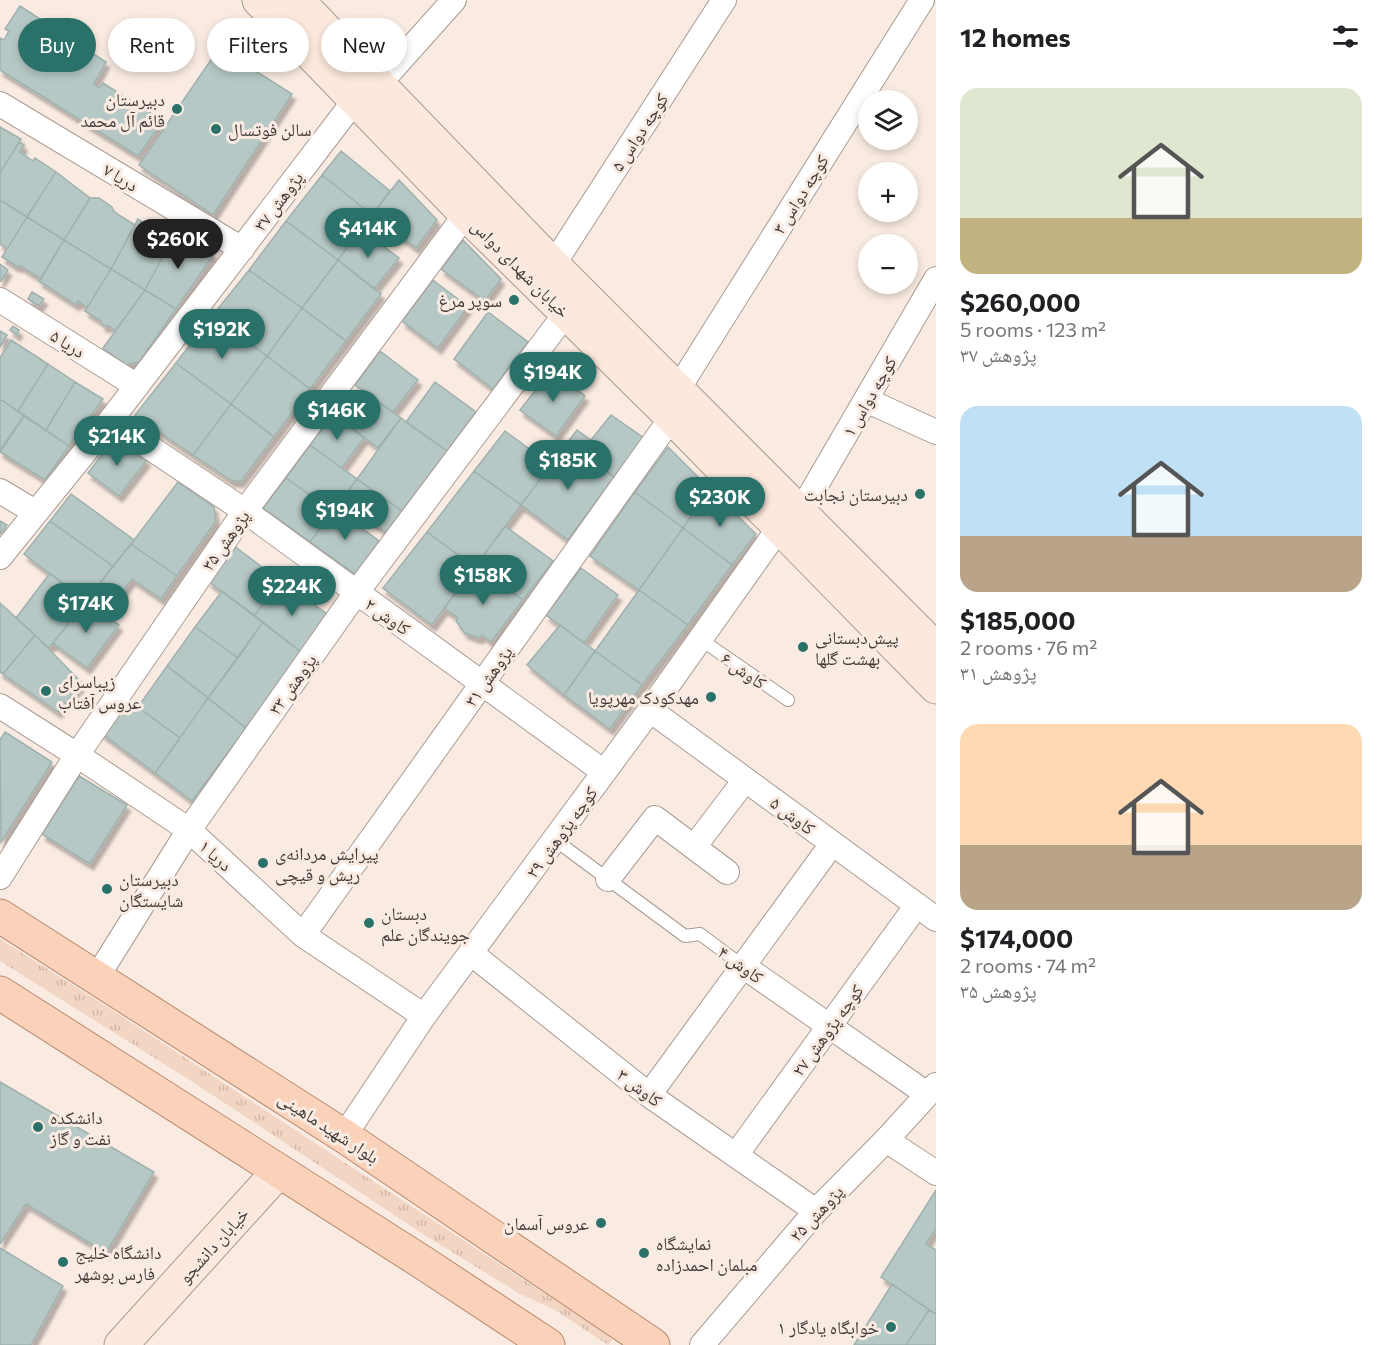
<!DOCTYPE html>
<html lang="en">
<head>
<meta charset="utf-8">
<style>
	body { margin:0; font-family:Commissioner,"Noto Naskh Arabic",sans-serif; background:#f6f6f6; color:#202124; height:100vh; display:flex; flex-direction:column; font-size:22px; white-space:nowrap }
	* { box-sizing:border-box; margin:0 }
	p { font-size:20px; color:#757577 }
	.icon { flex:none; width:33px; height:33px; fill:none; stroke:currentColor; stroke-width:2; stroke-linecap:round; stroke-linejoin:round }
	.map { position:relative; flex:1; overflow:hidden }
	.side { display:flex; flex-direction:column; background:#fff; width:450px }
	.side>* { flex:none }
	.hud { position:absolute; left:18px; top:18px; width:570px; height:54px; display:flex; gap:12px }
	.tools { position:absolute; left:858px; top:90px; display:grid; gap:12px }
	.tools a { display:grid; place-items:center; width:60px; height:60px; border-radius:50%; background:#fff; box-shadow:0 3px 9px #0003; font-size:30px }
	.price { position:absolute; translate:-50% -51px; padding:0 14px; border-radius:21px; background:#2a7169; color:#fff; font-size:20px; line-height:39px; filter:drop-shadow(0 2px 3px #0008) }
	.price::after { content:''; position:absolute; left:50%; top:36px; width:18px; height:14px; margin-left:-9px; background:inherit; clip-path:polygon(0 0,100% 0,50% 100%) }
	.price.current { background:#222; color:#fff }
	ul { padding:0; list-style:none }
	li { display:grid; align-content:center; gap:12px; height:318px; padding:0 24px }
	li span { display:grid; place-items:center; height:186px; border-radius:18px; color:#555 }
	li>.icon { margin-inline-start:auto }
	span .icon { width:108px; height:108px; fill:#fffc; stroke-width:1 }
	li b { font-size:26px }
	h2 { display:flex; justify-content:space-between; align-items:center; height:72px; padding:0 24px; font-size:26px }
	.chip { padding:0 21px; border-radius:27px; background:#fff; box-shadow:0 3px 9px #0003; font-size:21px; line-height:54px }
	.chip.current { background:#2a7169; color:#fff }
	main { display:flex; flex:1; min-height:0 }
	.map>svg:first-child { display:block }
	.grass { fill:url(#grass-tufts) }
	.building { fill:#b6c8c5; stroke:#9fb1ae; stroke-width:1.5; filter:url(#shadow) }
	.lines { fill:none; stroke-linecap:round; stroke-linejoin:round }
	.lane-casing { stroke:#a99b92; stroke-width:14 }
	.street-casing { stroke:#a99b92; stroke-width:26 }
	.secondary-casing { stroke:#a99b92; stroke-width:35 }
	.primary-casing { stroke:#b7896d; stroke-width:35 }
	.lane { stroke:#fff; stroke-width:12 }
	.street { stroke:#fff; stroke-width:24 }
	.secondary { stroke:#fce8dc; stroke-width:33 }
	.primary { stroke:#fad1b9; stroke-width:33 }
	.poi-dot { fill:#2a7169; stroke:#faebe2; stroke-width:2 }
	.labels { text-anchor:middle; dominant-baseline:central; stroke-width:6; stroke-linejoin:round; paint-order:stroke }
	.poi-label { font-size:18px; fill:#413b38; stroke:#faebe2; text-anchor:start }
	.street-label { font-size:18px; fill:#413b38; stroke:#faebe2 }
</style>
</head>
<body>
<main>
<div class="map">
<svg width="936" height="1345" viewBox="0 0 936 1345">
	<defs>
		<pattern id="grass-tufts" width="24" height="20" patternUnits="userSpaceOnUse" patternTransform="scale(1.5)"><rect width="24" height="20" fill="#f2d5c3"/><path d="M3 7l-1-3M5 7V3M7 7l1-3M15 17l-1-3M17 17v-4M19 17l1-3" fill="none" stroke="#d1b8a8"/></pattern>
		<filter id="shadow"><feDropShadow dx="3.5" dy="6" stdDeviation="1.5" flood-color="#0004"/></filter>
	</defs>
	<rect width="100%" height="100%" fill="#faebe2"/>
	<path class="grass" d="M0,939L100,1002L605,1333L612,1340L608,1345L555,1310L520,1294L423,1234L188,1079L0,961Z"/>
	<path class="building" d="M20,6L106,62L94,84L99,88L103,83L163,121L138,156L0,70V38L4,40L9,31L5,29Z
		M219,48L292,94L213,215L139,165Z
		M0,127L21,139L0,173Z
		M19,142L24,145L20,152L33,161L35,158L56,172L27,217L0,200V173Z
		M341,151L390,191L372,215L322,175Z
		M56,172L90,198L64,240L27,217Z
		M322,175L372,215L338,260L286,221Z
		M399,180L437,220L416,248L372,215Z
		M90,198H99L112,207L114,212L135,225L111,269L64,240Z
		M0,200L27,217L7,249L0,244Z
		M27,217L64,240L41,279L21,266H16L2,257Z
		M138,219L171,241L145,290L111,269Z
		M286,221L338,260L302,308L249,270Z
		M361,229L399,258L374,289L338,260Z
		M176,232L214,254L176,309L145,290Z
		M64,240L111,269L87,308L78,301L76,305L39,281Z
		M463,240L501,279L485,301L441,269Z
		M338,260L381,294L346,341L302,308Z
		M0,264L8,270L1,281H0Z
		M111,269L145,290L115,331L109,326H103L101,321L85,311Z
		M249,270L302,308L267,356L212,316Z
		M433,280L468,307L438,348L402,321Z
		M145,290L176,309L139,362L126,365L103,348Z
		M32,292L44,299L39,306L28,299Z
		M302,308L346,341L310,389L267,356Z
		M488,312L528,342L493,389L454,359Z
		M212,316L267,356L231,404L176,363Z
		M13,326L19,330L17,335L10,330Z
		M0,331L7,335L0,347Z
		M11,340L48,364L18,411L0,399V358Z
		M380,351L418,380L393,412L355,385Z
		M267,356L310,389L274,437L231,404Z
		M176,363L231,404L193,455L135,415Z
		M48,364L75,382L46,430L18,411Z
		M551,370L585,396L556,436L520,410Z
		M75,382L103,399L69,446L46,430Z
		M435,382L476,412L447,451L406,422Z
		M365,393L401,418L378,448L343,421Z
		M0,399L24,416L0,450Z
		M231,404L274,437L241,481H232L193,455Z
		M333,414L364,438L342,468L310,445Z
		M611,415L644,438L614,477L567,443L577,430L591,440Z
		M24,416L69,446L45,480L0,452Z
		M401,418L447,451L402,511L357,479Z
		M505,431L551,465L521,505L474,471Z
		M112,441L123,442L147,460L119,496L88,473Z
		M567,443L614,477L568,540L521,505Z
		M310,445L357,479L333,511L286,478Z
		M668,447L710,489L683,528L635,492Z
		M474,471L521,505L475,567L427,532Z
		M286,478L333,511L310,542L263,508Z
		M357,479L402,511L386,532L341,501Z
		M178,482L214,507L216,521L177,576L131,544Z
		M710,489L756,534L732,565L683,528Z
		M635,492L683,528L639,590L590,556Z
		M71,494L134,540L113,566L50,521Z
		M335,508L379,541L355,574L310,542Z
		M0,521L7,525L0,534Z
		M50,521L113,566L86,601L24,554Z
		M505,526L553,561L523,600L475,567Z
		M683,528L732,565L688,625L639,590Z
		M427,532L475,567L432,625L383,588Z
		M131,544L177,576L161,599L132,579L105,615L86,601Z
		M233,545L280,581L254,616L208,581Z
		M475,567L523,600L491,642L482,635L479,638L465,633L456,621L458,618L444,608Z
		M581,568L618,595L584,643L546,615Z
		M50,573L86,601L49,648L16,618Z
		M280,581L330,616L302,653L254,616Z
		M639,590L688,625L642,685L595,651Z
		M222,591L263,622L238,658L195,627Z
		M86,601L119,625L87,668L53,643Z
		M0,603L35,635L3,674L0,672Z
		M263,622L302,653L246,728L208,698Z
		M560,625L595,651L564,695L527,665Z
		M195,627L238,658L208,698L167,666Z
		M35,635L82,683L58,712L3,674Z
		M595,651L642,685L610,729L564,695Z
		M167,666L208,698L180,738L138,707Z
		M125,698L180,738L155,773L101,733Z
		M208,698L246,728L192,801L155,773Z
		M5,732L52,762L1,842L0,740Z
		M79,776L127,805L90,864L42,834Z
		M0,1082L154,1172L106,1253L26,1204L0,1244Z
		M936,1190V1229L926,1244L936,1250V1314L881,1277Z
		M0,1248L63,1286L31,1345H0Z
		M892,1284L929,1310L906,1345H854Z
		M929,1310L936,1314V1345H906Z"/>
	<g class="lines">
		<g class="lane-casing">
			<path id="lane" d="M700,639L788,700
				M555,840L685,936L700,934L743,966"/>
		</g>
		<g class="street-casing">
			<path id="street" d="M379,84L454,0
				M0,104L242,249
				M553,265L724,0
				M0,300L137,386
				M678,389L922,0
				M866,400L936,432
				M110,421L245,511L604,772
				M0,491L35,512
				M801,511L936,279
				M0,557L110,421L355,100
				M0,706L77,755L189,830L303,935L424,1016
				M650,710L936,919
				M694,847L745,780
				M0,877L77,755L245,511L466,214
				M608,879L655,818L727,872
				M303,935L672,417
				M472,954L649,1095L816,1211
				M743,966L927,1094
				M97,977L189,830L356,593L566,313
				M649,1095L832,844
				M344,1136L424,1016L650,710L779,528
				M886,1140L936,1173
				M736,1155L917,905
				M702,1345L816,1211L886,1140L936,1085"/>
		</g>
		<g class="secondary-casing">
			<path id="secondary" d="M259,0L466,214L672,417L936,687
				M297,0L553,265L936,649
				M121,1345L279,1171"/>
		</g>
		<g class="primary-casing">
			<path id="primary" d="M0,916L344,1136L653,1345
				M0,993L422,1262L548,1345"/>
		</g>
		<use href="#lane" class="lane"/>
		<use href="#street" class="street"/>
		<use href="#secondary" class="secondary"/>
		<use href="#primary" class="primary"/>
	</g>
	<g class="poi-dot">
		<circle cx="177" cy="109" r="6"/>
		<circle cx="216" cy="129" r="6"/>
		<circle cx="514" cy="300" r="6"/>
		<circle cx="920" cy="494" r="6"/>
		<circle cx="803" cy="647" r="6"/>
		<circle cx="46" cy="691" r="6"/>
		<circle cx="711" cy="697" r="6"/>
		<circle cx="263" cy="863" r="6"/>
		<circle cx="107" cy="889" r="6"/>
		<circle cx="369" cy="923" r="6"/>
		<circle cx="38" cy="1127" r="6"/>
		<circle cx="601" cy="1223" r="6"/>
		<circle cx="644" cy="1253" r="6"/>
		<circle cx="63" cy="1262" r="6"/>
		<circle cx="891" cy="1327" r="6"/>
	</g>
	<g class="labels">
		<g class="poi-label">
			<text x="165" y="99" text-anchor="end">دبیرستان<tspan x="165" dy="21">قائم آل محمد</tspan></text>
			<text x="228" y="129">سالن فوتسال</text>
			<text x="502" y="300" text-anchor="end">سوپر مرغ</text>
			<text x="908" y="494" text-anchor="end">دبیرستان نجابت</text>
			<text x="815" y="637">پیش‌دبستانی<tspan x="815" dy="21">بهشت گلها</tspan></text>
			<text x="58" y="681">زیباسرای<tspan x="58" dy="21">عروس آفتاب</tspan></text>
			<text x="699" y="697" text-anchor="end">مهدکودک مهرپویا</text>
			<text x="275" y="853">پیرایش مردانه‌ی<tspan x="275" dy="21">ریش و قیچی</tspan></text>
			<text x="119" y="879">دبیرستان<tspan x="119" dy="21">شایستگان</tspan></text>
			<text x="381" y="913">دبستان<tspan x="381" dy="21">جویندگان علم</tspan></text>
			<text x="50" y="1117">دانشکده<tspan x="50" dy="21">نفت و گاز</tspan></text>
			<text x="589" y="1223" text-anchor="end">عروس آسمان</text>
			<text x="656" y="1243">نمایشگاه<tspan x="656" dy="21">مبلمان احمدزاده</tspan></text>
			<text x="75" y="1252">دانشگاه خلیج<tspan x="75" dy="21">فارس بوشهر</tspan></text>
			<text x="879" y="1327" text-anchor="end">خوابگاه یادگار ۱</text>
		</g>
		<g class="street-label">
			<text transform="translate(639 132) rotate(-57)">کوچه دواس ۵</text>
			<text transform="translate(121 177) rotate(31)">دریا ۷</text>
			<text transform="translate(800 194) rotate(-58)">کوچه دواس ۳</text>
			<text transform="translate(278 201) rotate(-53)">پژوهش ۳۷</text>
			<text transform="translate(521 268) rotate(45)">خیابان شهدای دواس</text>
			<text transform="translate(68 343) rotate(32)">دریا ۵</text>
			<text transform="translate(869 396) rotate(-60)">کوچه دواس ۱</text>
			<text transform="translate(225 540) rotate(-55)">پژوهش ۳۵</text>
			<text transform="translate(388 616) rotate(35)">کاوش ۲</text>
			<text transform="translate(744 670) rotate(35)">کاوش ۶</text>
			<text transform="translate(488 676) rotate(-55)">پژوهش ۳۱</text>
			<text transform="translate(292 684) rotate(-55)">پژوهش ۳۳</text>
			<text transform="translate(793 815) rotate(37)">کاوش ۵</text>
			<text transform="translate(561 832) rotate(-54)">کوچه پژوهش ۲۹</text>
			<text transform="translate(216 855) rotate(42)">دریا ۱</text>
			<text transform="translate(741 964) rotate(36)">کاوش ۴</text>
			<text transform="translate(827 1030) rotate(-54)">کوچه پژوهش ۲۷</text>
			<text transform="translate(640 1087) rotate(37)">کاوش ۳</text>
			<text transform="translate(329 1127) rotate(33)">بلوار شهید ماهینی</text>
			<text transform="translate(816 1213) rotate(-47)">پژوهش ۲۵</text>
			<text transform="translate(213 1245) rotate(-48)">خیابان دانشجو</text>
		</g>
	</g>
</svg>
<div class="tools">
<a><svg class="icon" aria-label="layers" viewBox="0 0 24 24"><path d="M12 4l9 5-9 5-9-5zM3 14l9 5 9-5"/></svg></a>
<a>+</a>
<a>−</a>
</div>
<b class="price" style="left:368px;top:259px">$414K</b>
<b class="price current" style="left:178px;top:270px">$260K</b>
<b class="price" style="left:222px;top:360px">$192K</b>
<b class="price" style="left:553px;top:403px">$194K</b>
<b class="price" style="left:337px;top:441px">$146K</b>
<b class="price" style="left:117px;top:467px">$214K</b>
<b class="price" style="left:568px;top:491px">$185K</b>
<b class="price" style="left:720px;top:528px">$230K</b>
<b class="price" style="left:345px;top:541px">$194K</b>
<b class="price" style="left:483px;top:606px">$158K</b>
<b class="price" style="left:292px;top:617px">$224K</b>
<b class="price" style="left:86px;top:634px">$174K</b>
<div class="hud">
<a class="chip current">Buy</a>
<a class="chip">Rent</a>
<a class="chip">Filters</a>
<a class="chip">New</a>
</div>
</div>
<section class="side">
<h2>12 homes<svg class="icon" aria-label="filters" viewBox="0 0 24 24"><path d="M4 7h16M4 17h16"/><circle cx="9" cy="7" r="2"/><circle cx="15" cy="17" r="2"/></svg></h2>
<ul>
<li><span style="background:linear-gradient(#dfe7d0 70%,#c2b280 0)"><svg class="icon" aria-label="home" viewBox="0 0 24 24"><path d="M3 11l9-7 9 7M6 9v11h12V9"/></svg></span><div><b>$260,000</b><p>5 rooms · 123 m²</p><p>پژوهش ۳۷</p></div></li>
<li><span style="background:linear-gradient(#bfe0f5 70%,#b9a48a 0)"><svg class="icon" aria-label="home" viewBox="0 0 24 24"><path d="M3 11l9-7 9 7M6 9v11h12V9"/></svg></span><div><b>$185,000</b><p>2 rooms · 76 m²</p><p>پژوهش ۳۱</p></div></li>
<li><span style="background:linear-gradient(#ffd9b3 65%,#b9a48a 0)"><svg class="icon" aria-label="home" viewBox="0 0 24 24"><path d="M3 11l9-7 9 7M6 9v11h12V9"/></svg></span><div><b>$174,000</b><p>2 rooms · 74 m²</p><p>پژوهش ۳۵</p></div></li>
</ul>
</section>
</main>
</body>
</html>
